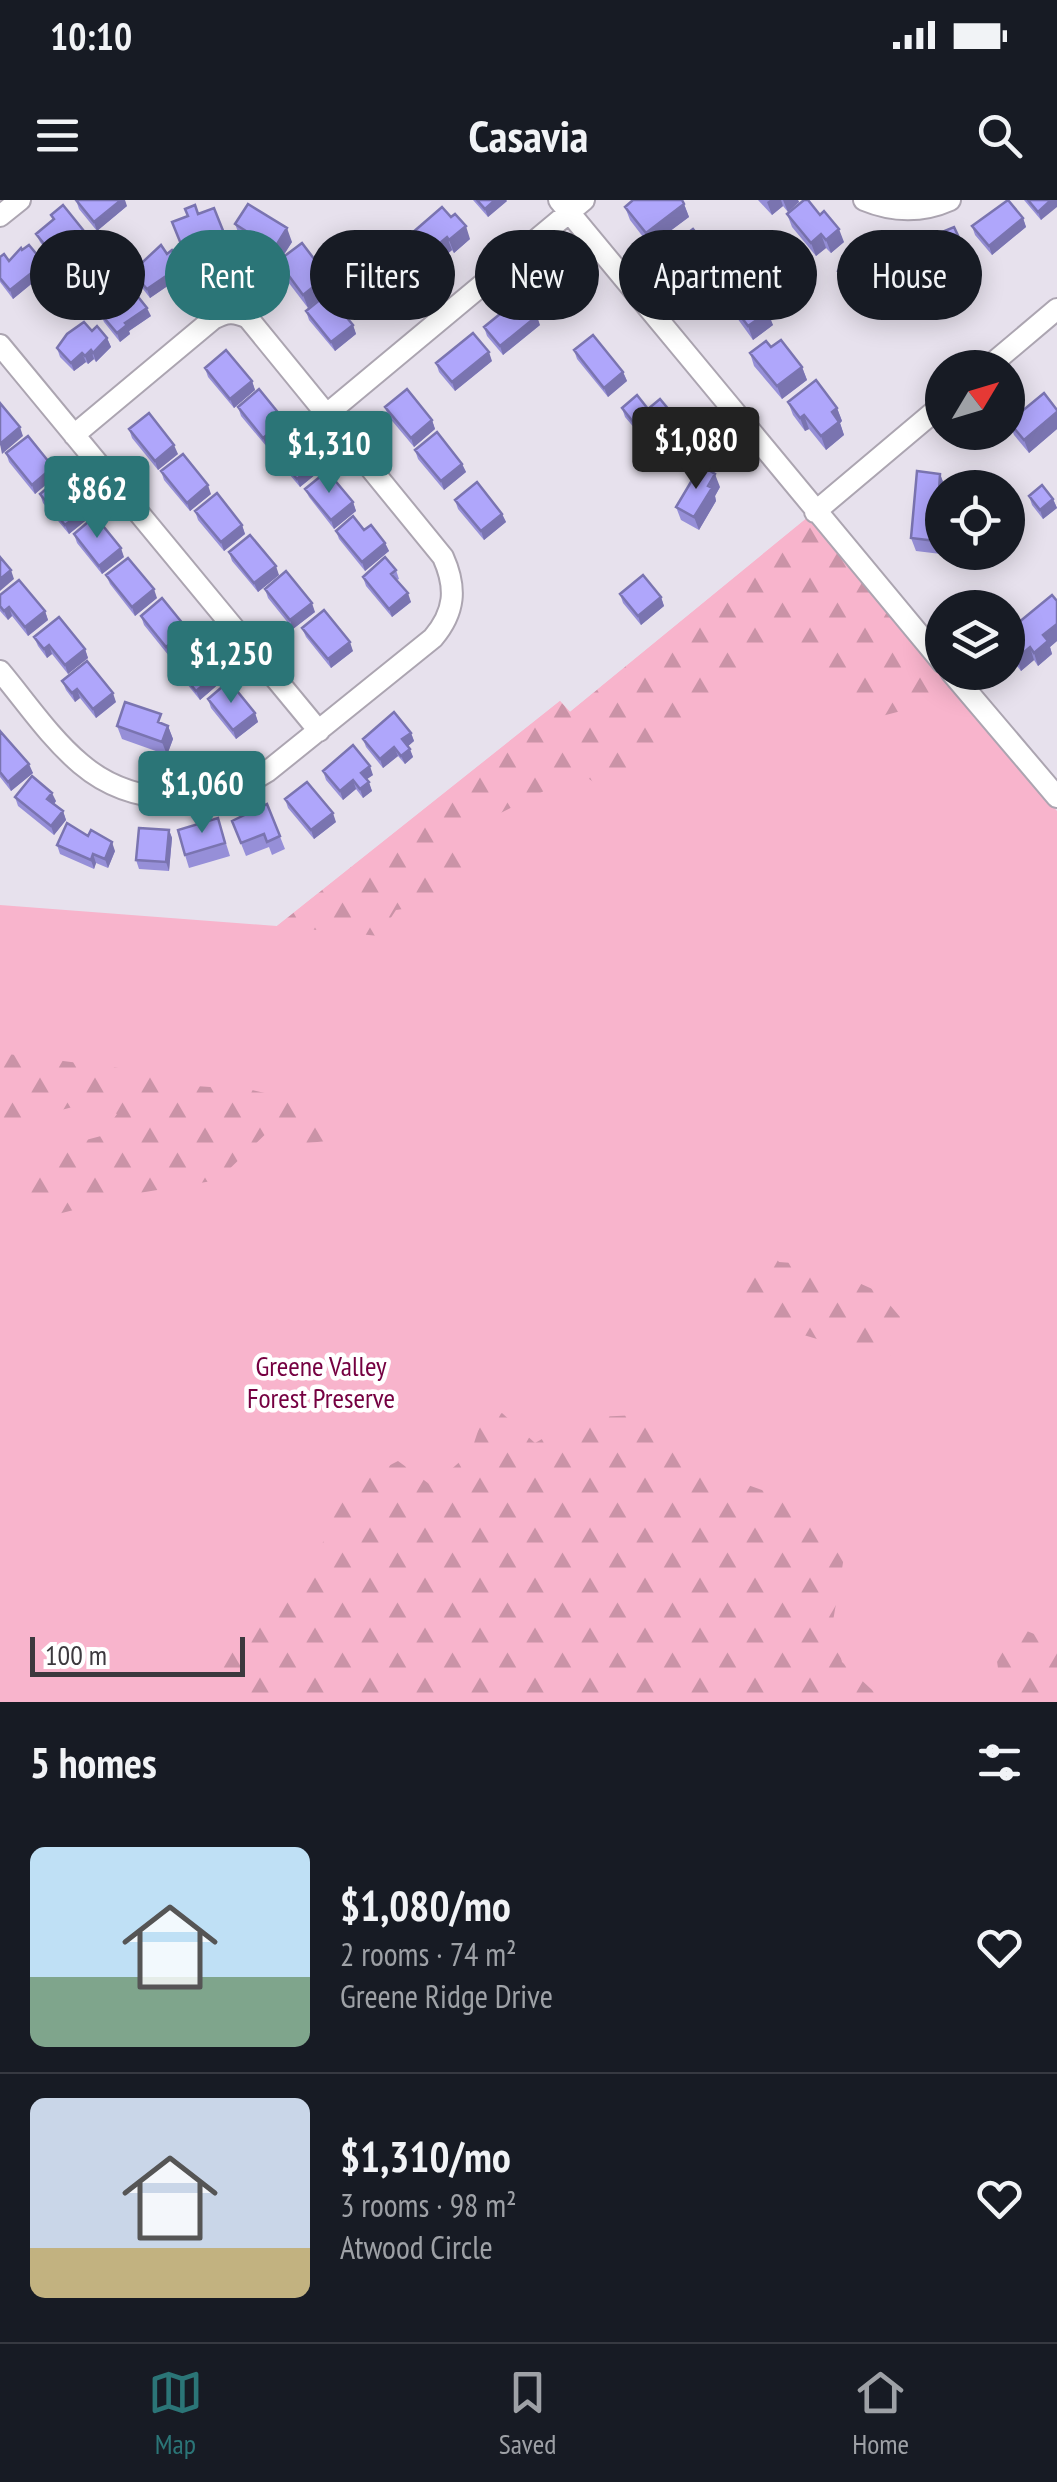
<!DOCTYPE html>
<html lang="en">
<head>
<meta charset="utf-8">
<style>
	body { margin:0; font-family:"PT Sans Narrow",sans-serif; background:#242831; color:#f1f3f6; height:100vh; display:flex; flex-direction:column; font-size:38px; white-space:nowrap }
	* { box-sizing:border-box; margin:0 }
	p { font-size:32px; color:#9ea1a6 }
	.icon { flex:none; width:55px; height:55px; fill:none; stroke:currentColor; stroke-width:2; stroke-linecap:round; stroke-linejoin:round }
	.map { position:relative; height:1502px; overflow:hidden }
	.side { display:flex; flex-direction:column; background:#171b24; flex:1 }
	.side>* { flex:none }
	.guide { position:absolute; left:30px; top:30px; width:998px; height:90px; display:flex; gap:20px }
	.needle { width:65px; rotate:52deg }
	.buttons { position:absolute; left:925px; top:150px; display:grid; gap:20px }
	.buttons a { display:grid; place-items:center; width:100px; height:100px; border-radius:50%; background:#171b24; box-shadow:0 5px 25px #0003; font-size:50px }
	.scale { position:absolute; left:30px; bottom:25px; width:215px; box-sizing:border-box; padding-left:10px; border:5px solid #3c393e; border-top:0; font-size:28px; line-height:35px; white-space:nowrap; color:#3c393e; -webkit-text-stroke:8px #fff; paint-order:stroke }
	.price { position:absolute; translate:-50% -85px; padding:0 22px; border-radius:10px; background:#2b7577; color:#fff; font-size:32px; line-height:65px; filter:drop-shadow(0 2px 5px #0008) }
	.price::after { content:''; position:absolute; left:50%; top:60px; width:30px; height:22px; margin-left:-15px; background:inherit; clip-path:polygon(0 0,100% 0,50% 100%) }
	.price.selected { background:#222; color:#fff }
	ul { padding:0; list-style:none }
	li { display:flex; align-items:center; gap:30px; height:250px; padding:0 30px }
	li+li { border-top:2px solid #363941 }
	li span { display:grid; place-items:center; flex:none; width:280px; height:200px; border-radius:15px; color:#555 }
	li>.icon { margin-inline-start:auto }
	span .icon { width:120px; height:120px; fill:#fffc; stroke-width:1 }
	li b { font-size:42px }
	h2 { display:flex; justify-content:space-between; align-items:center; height:120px; padding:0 30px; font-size:42px }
	.pill { padding:0 35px; border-radius:45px; background:#171b24; box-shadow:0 5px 25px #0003; font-size:35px; line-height:90px }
	.pill.selected { background:#2b7577; color:#fff }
	.status { display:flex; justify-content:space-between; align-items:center; height:70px; padding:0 50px; background:#171b24; direction:ltr }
	.status svg { height:28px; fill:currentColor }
	header { display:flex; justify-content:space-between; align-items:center; height:130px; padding:0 30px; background:#171b24; font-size:45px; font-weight:800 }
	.dock { display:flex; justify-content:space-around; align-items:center; height:140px; border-top:2px solid #363941; background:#171b24; font-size:28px; color:#9ea1a6 }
	.dock a { display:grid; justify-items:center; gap:5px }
	.dock .selected { color:#2b7577 }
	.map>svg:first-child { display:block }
	.green { fill:#f8b4cc }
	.forest { fill:url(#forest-firs) }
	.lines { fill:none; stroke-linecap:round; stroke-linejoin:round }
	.minor-casing { stroke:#aca5b1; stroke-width:24 }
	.minor { stroke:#fff; stroke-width:20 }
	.wall { fill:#968fd8 }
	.shaded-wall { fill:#7a74b0 }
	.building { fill:#afa6fb; stroke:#7a74b0; stroke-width:2.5 }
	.labels { text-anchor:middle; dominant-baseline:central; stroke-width:9; stroke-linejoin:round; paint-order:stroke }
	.park-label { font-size:28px; fill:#750041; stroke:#fff }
</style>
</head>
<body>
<div class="status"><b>10:10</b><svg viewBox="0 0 49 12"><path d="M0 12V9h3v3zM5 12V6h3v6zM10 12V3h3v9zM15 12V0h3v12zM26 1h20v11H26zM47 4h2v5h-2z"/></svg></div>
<header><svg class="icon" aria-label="menu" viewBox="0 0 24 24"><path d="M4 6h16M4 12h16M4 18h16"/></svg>Casavia<svg class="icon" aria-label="search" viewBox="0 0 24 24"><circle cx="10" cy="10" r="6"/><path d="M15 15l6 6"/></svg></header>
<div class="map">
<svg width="1057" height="1502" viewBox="0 0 1057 1502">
	<defs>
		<pattern id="forest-firs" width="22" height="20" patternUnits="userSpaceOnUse" patternTransform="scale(2.5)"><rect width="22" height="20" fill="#f8b4cc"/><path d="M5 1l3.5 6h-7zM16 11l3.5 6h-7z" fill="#ca93a7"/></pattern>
	</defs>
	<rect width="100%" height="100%" fill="#e7e1ed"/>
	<path class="green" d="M807,318L1057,611V1502H0V705L277,726L560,501L570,512Z"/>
	<path class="forest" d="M807,318L946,481L905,510L878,517L817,467L787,448L752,466L609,592L574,569L544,591L463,632L468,675L458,701L396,710L379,736L277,726L560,501L570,512Z
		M0,853L134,870L196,886L252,890L316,905L344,926L336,940L299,944L276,924L218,980L145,992L42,1018L20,1002L22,979L52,949L101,936L117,914L88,903L0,926Z
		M768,1048L779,1062L819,1065L879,1092L900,1117L890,1156L869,1181L854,1161L817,1139L744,1117L723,1095Z
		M502,1213L535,1243L570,1223L595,1217L660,1214L691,1255L731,1279L820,1311L844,1357L833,1421L842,1462L885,1502H235L214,1490L212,1472L223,1441C262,1419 294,1391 322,1355C321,1309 361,1280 398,1261L432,1286L471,1252L481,1222Z
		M1009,1424L1057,1443V1502H1003L994,1441Z"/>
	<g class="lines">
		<g class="minor-casing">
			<path id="minor" d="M559,0L942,462
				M864,0C893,12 921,13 950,0
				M0,16L20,0
				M0,145L319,531
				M987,168L1057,109
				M327,214L584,0
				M815,312L942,205
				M0,471C26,502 50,538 81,564C134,609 211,607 268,571L433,438C455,412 457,388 443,357L248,118C234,111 226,112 213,119L74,235
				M951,472L1057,597"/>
		</g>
		<use href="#minor" class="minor"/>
	</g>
	<path class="wall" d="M76,0L127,6L97,31L79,9Z
		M473,0H506L507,1L488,17Z
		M758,0H798L799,2L788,12L783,6L772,15Z
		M1024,0H1057L1041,20Z
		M684,4L689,17L650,46L630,20L625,7Z
		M214,8L229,46L188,62L172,22Z
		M787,14L844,42L831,53L826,48L816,56L792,27Z
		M51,15L84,31L87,40L67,56L63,52L53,60L40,42L36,34L53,20Z
		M1023,18L1026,27L992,55L975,35L972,26Z
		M235,24L292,42L282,58L332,89L308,108L282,74L278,61L240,37Z
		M411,34L470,39L454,53L452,50L432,67L415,47Z
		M935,35L970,61L974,74L933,93L914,50H928L939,45Z
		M705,44L732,65L730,67L734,76L773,125L753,140L724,100L719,88L710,95L677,58L672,45Z
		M167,54L184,65L187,74L171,87L169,85L150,98L136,80L132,72Z
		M0,57L9,61L47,71L13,99L0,82Z
		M423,63L428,76L392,103L377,84L372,70Z
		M889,67L898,89L886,112L872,104L869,98L843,84L838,71Z
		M533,85L580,89L554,116L536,94Z
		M306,111L353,125L356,134L335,151L309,120Z
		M100,113L151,116L129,131L130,134L120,142L104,122Z
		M540,125L503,155L487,136L484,127Z
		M92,131L107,138L111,147L96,162L94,159L88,164L86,162L74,171L60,157L57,148Z
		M771,147L802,167L807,180L782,199L754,166L750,153Z
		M574,150L623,172L627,181L608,197L577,159Z
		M492,161L455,191L439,172L436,163Z
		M205,168L252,181L255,190L234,208L208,177Z
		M788,202L837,208L842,221L840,223L844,235L826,250L809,229L805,231L793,215Z
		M238,207L288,229L267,247L241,216Z
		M385,207L432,220L435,229L414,247L388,216Z
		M622,208L648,209L673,220L671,222L682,235L685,244L663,262L625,217Z
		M1057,210V229L1029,253L1014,235L1009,222Z
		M129,229L178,254L158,270L132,238Z
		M271,247L321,270L300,287L274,256Z
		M415,250L462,264L466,272L444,290L418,259Z
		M6,253L53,267L56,276L35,294L9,262Z
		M161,271L211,294L190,311L164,280Z
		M940,274L945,287L942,288L941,354L916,351L911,338Z
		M720,287L715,296L716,301L699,330L681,320L676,307Z
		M305,289L353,302L356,311L334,329L309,297Z
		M40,294L87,308L90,317L69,334L43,303Z
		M1029,296L1053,299L1057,308L1043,319L1032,305Z
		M455,300L502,314L506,322L484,340L458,309Z
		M195,311L242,325L245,334L224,351L198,320Z
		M364,330L385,343L389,351L365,371L339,339L336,331Z
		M74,334L124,357L102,374L77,343Z
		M229,352L279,375L258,392L232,361Z
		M396,370L399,379L397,380L411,402L392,417L366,386L363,377Z
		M106,375L157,398L135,416L110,384Z
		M265,389L315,412L293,429L268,398Z
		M620,394L661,397L664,406L641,425L623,403Z
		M0,395L45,411L48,420L28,436L12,416L8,420L0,411Z
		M1057,401V441L1050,447L1052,454L1038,466L1034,460L1021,471L1013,461L1008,448L1018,440L1013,427Z
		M141,416L188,430L191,439L169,456L144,425Z
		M302,428L353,451L331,468L306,437Z
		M34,437L85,449L88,458L68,474L52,454L47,458L38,446Z
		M171,460L221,482L200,500L174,468Z
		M62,481L116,502L96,518L80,498L75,502L66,490Z
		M208,499L255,513L258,522L236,539L211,508Z
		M165,525L168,526L173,539L167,555L122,539L117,526Z
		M0,531L33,573L11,591L0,577Z
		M411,533L414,541L408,546L413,557L405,564L398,556L383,568L366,547L363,539Z
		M323,571L373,575L367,579L372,591L363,598L356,589L343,600L326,580Z
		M15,597L56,601L54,604L63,611L66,620L54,635L18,606Z
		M285,599L336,622L314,639L288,608Z
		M267,604L285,649L272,655L269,647L246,656L232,621Z
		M218,618L230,656L189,668L185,655Z
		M169,630L172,638L169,671L139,669L136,660Z
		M57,645L115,651L108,668L96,663L94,669L60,654Z"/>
	<path class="shaded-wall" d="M121,0H125L127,6L97,31L94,22Z
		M495,0H506L507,1L488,17L485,9Z
		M770,0H781L783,6L772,15L767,2Z
		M783,0H798L799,2L788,12Z
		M1051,0H1057V7L1041,20L1038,12Z
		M684,4L689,17L650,46L646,33Z
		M1023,18L1026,27L992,55L989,46Z
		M466,26L470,39L454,53L449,40Z
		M287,28L292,42L279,62L274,49Z
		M839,29L844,42L831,53L826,40Z
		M84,31L87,40L67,56L64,48Z
		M821,34L826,48L816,56L811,43Z
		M447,37L452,50L432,67L427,54Z
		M60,43L63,52L53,60L50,51Z
		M728,52L732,65L730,67L734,76L710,95L705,82L723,56Z
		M44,63L47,71L13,99L10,90Z
		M423,63L428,76L392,103L387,90Z
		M184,65L187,74L171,87L168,78Z
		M889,67L898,89L886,112L881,99L886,72Z
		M166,76L169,85L150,98L147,89Z
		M327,76L332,89L308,108L303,95Z
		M577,80L580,89L554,116L550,107Z
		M147,108L151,116L129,131L130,134L120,142L117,133L125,123Z
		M768,112L773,125L753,140L748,126Z
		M537,116L540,125L503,155L500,146Z
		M353,125L356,134L335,151L331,142Z
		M107,138L111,147L96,162L93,153Z
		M91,150L94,159L88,164L85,156Z
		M489,152L492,161L455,191L452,182Z
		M82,153L86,162L74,171L71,163Z
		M802,167L807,180L782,199L777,186Z
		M623,172L627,181L608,197L604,188Z
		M252,181L255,190L234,208L230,199Z
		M837,208L842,221L840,223L844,235L826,250L821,236L832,212Z
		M1057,212V229L1029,253L1024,240Z
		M804,215L809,229L805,231L800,218Z
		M432,220L435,229L414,247L411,238Z
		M285,221L288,229L267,247L263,238Z
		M20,227L23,236L2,254L0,244Z
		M682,235L685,244L663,262L659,254Z
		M174,245L178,254L158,270L155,261Z
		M318,261L321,270L300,287L297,279Z
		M462,264L466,272L444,290L441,281Z
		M53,267L56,276L35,294L32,285Z
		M715,274L720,287L715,296L716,301L699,330L694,317Z
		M940,274L945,287L942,288L941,354L936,341Z
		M208,285L211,294L190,311L187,303Z
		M1053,299L1057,308L1043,319L1040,310Z
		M353,302L356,311L334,329L331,320Z
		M87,308L90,317L69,334L65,325Z
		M502,314L506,322L484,340L481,331Z
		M242,325L245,334L224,351L221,342Z
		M385,343L389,351L365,371L362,362Z
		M121,348L124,357L102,374L99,366Z
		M276,366L279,375L258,392L254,383Z
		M11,370L14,379L0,391V379Z
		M154,389L157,398L135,416L132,407Z
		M408,393L411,402L392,417L389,409Z
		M661,397L664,406L641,425L638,416Z
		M312,403L315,412L293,429L290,420Z
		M9,407L12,416L8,420L4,411Z
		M45,411L48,420L28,436L25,427Z
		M1057,424V441L1050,447L1052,454L1038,466L1034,453L1043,435Z
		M188,430L191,439L169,456L166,447Z
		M350,442L353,451L331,468L328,459Z
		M49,445L52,454L47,458L44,449Z
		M1030,447L1034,460L1021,471L1017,458Z
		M85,449L88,458L68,474L65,465Z
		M218,473L221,482L200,500L196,491Z
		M77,489L80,498L75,502L72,493Z
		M113,493L116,502L96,518L93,509Z
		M255,513L258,522L236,539L233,530Z
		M168,526L173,539L167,555L162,542Z
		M411,533L414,541L406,548L402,539Z
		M394,547L398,556L383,568L380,559Z
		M410,549L413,557L405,564L401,556Z
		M29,564L33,573L11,591L8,582Z
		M370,566L373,575L364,581L361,573Z
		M353,580L356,589L343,600L340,591Z
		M369,582L372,591L363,598L360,589Z
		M52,593L56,601L51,608L47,599Z
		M63,611L66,620L54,635L51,626Z
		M333,613L336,622L314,639L311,630Z
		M169,630L172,638L169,671L166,662Z
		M112,642L115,651L108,668L105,659Z
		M93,654L96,663L94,669L91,660Z"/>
	<path class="building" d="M76,0H121L94,22Z
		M477,0H495L485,9Z
		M633,0H682L684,4L646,33L625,7Z
		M804,0H808L820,15L824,11L839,29L826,40L821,34L811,43L787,14Z
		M1008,0L1023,18L989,46L972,26Z
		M1028,0H1051L1038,12Z
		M248,4L287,28L274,49L235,24Z
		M63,5L84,31L64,48L60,43L50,51L36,34L54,19L51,15Z
		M195,5L198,14L214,8L224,33L183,49L172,22L188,16L185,9Z
		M442,7L451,17L455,14L466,26L449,40L447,37L427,54L411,34Z
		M954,27L970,61L928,80L914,50L926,44L928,50L940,45L935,35Z
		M693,29L705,44L710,39L715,46L720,42L728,52L723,56L729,63L705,82L672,45Z
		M302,43L327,76L303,95L278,61Z
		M409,43L423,63L387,90L372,70Z
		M29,45L44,63L10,90L0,78V57L4,54L9,61L21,48L22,50Z
		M161,45L167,54L172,50L184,65L168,78L166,76L147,89L132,72Z
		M851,46L889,67L886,72L893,76L881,99L867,91L869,87L838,71Z
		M562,61L577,80L550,107L533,85Z
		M739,72L768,112L748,126L719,87Z
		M131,88L147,108L125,123L127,125L117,133L100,113Z
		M327,94L353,125L331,142L306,111Z
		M521,97L537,116L500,146L484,127Z
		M84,122L92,131L97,126L107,138L93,153L91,150L85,156L82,153L71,163L57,148L67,134Z
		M473,133L489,152L452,182L436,163Z
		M593,135L623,172L604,188L574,150Z
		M781,140L802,167L777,186L750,153L766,141L771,147Z
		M226,150L252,181L230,199L205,168Z
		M816,180L837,208L832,212L839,222L821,236L804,215L800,218L788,202Z
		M259,189L285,221L263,238L238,207Z
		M407,189L432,220L411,238L385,207Z
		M1044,193L1057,210V212L1024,240L1009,222Z
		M637,195L648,209L660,199L670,211L665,215L682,235L659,254L622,208Z
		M0,203L20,227L0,244Z
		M149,213L174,245L155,261L129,229Z
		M292,230L318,261L297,279L271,247Z
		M437,232L462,264L441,281L415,250Z
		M28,236L53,267L32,285L6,253Z
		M183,254L208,285L187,303L161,271Z
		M701,265L715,274L708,286L712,288L694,317L676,307Z
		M327,271L353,302L331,320L305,289Z
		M917,271L940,274L936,341L911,338Z
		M61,277L87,308L65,325L40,294Z
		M477,282L502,314L481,331L455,300Z
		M1042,285L1053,299L1040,310L1029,296Z
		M217,293L242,325L221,342L195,311Z
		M95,316L121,348L99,366L74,334Z
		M353,316L364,330L371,325L385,343L362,362L336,331Z
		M250,335L276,366L254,383L229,352Z
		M0,357L11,370L0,379Z
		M385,357L396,370L391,374L408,393L389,409L363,377Z
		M128,358L154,389L132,407L106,375Z
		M286,371L312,403L290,420L265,389Z
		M643,375L661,397L638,416L620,394Z
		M19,380L45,411L25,427L9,407L4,411L0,406V395Z
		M1052,395L1057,401V424L1043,435L1048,441L1034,453L1030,447L1017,458L1008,448L1021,437L1013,427Z
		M162,398L188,430L166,447L141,416Z
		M324,410L350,442L328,459L302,428Z
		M59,417L85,449L65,465L49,445L44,449L34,437Z
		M192,442L218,473L196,491L171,460Z
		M87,461L113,493L93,509L77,489L72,493L62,481Z
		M229,481L255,513L233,530L208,499Z
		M125,502L161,514L158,522L168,526L162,542L117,526Z
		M394,512L411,533L402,539L410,549L401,556L394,547L380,559L363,539Z
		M0,531L29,564L8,582L0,572Z
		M353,545L370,566L361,573L369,582L360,589L353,580L340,591L323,571Z
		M32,576L52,593L47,599L63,611L51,626L15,597Z
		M307,582L333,613L311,630L285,599Z
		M267,604L280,636L267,642L264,634L241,643L232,621Z
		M218,618L225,643L185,655L178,630Z
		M67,623L88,636L91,630L112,642L105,659L93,654L91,660L57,645Z
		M139,628L169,630L166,662L136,660Z"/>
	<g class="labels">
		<g class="park-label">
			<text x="321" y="1165">Greene Valley<tspan x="321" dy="32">Forest Preserve</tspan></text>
		</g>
	</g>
</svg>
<div class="buttons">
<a><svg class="needle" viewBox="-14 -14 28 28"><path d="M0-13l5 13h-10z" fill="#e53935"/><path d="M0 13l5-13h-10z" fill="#9ea1a6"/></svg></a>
<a><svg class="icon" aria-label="locate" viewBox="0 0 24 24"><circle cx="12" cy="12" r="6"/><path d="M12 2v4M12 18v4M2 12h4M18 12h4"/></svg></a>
<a><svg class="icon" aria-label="layers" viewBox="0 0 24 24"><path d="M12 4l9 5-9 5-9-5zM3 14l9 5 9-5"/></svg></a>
</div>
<div class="scale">100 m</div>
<b class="price selected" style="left:696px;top:292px">$1,080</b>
<b class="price" style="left:329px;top:296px">$1,310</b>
<b class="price" style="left:97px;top:341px">$862</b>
<b class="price" style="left:231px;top:506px">$1,250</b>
<b class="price" style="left:202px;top:636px">$1,060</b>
<div class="guide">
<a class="pill">Buy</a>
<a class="pill selected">Rent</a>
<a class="pill">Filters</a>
<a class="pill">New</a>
<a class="pill">Apartment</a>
<a class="pill">House</a>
</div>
</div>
<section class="side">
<h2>5 homes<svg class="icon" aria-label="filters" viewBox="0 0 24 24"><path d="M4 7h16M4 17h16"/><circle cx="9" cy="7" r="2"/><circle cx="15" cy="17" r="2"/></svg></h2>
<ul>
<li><span style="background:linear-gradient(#bfe0f5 65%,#7fa58c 0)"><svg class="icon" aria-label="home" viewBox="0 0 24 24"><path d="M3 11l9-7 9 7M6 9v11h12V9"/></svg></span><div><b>$1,080/mo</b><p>2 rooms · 74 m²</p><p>Greene Ridge Drive</p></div><svg class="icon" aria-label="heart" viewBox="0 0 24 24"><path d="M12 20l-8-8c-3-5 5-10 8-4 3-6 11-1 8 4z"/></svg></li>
<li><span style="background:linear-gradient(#c9d6e8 75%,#c2b280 0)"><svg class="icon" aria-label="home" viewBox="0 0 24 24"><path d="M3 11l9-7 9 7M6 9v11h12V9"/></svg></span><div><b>$1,310/mo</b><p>3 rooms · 98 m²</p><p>Atwood Circle</p></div><svg class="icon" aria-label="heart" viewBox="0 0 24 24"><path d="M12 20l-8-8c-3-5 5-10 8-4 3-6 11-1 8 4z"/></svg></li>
</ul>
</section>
<nav class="dock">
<a class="selected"><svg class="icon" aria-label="map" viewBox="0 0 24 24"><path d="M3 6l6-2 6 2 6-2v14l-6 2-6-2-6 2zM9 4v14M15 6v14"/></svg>Map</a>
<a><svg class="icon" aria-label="saved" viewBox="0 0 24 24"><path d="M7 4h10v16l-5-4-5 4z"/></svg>Saved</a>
<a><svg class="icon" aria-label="home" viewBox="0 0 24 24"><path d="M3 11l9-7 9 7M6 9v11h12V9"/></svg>Home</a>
</nav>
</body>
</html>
